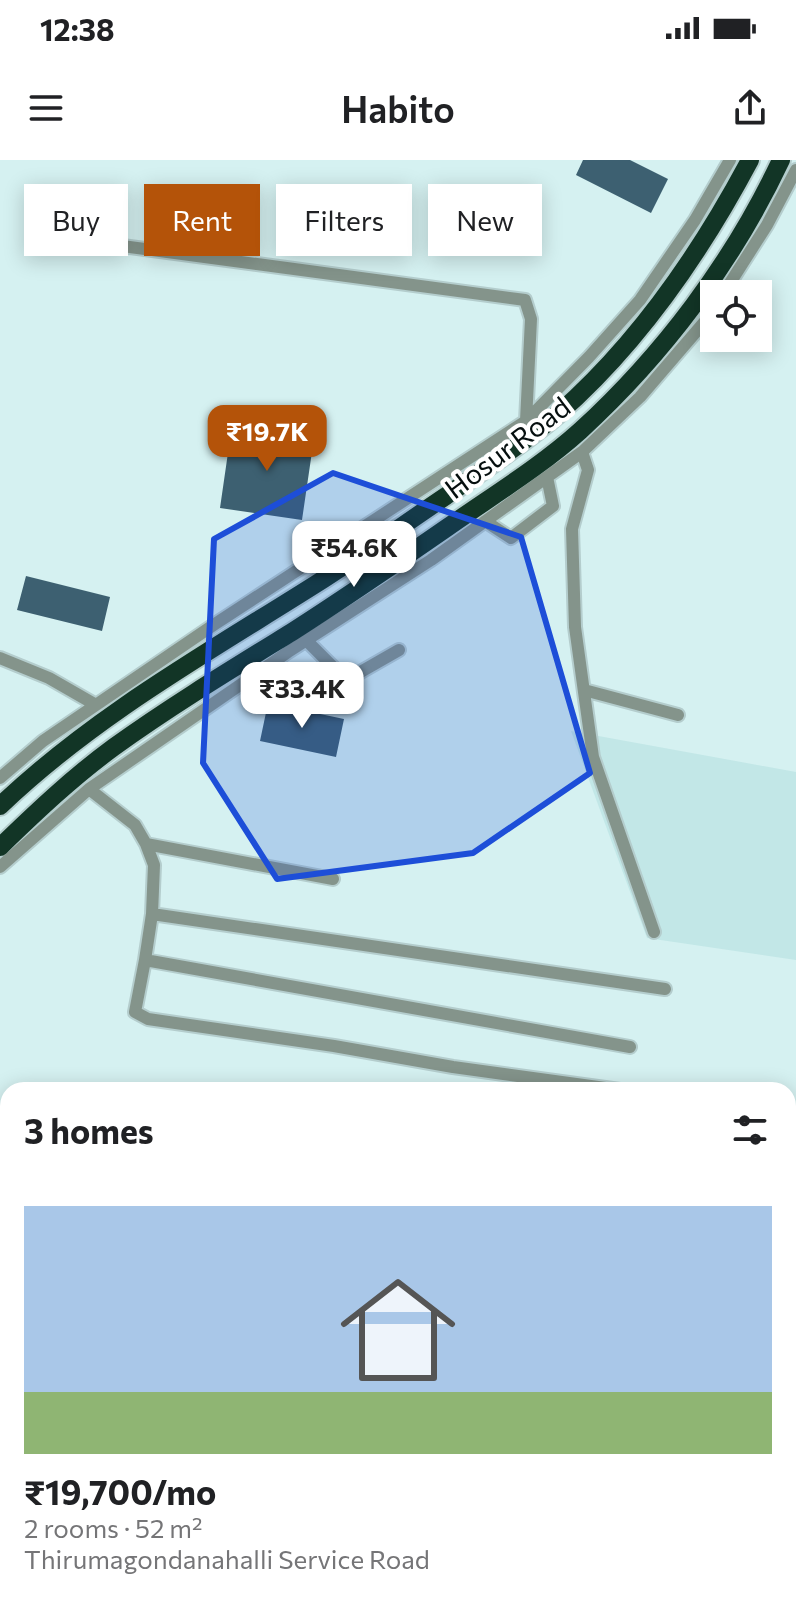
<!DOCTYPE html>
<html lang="en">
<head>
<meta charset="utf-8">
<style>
	body { margin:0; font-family:Commissioner,sans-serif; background:#f2f2f2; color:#202124; height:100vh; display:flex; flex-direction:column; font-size:30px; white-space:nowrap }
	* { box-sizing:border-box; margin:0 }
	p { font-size:26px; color:#757577 }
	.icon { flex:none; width:44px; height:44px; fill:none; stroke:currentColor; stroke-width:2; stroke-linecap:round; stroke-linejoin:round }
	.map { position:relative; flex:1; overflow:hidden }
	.panel { position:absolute; left:0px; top:922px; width:796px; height:536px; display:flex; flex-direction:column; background:#fff; border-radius:24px 24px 0 0; box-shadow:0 4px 20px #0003 }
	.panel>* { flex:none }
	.banner { position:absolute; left:24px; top:24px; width:748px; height:72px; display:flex; gap:16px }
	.tools { position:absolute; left:700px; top:120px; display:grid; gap:16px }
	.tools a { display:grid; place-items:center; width:72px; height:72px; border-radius:0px; background:#fff; box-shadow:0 4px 20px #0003; font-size:40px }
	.price { position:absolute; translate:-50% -68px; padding:0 18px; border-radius:16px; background:#fff; color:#222; font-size:26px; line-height:52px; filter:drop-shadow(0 2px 4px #0008) }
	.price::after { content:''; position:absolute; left:50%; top:48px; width:24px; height:18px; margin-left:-12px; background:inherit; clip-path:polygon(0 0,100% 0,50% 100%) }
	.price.on { background:#b45309; color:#fff }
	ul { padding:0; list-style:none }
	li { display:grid; align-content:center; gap:16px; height:424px; padding:0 24px }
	li span { display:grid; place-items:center; height:248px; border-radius:0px; color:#555 }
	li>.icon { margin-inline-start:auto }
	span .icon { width:144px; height:144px; fill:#fffc; stroke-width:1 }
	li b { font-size:34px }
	h2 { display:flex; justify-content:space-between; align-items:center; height:96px; padding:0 24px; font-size:34px }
	.pill { padding:0 28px; border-radius:0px; background:#fff; box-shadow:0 4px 20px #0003; font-size:28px; line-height:72px }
	.pill.on { background:#b45309; color:#fff }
	.status { display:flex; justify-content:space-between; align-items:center; height:56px; padding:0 40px; background:#fff; direction:ltr }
	.status svg { height:22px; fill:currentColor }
	header { display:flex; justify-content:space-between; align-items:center; height:104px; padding:0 24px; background:#fff; font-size:36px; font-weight:600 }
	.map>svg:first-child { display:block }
	.built { fill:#c2e7e7 }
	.building { fill:#3d6071 }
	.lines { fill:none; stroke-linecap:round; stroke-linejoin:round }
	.minor-casing { stroke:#b4cdcd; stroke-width:16 }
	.highway-casing { stroke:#b4cdcd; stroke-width:22 }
	.minor { stroke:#84948b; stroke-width:12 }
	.highway { stroke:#123526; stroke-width:18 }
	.marked { fill:#1d4ed8; fill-opacity:0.2; stroke:#1d4ed8; stroke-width:6; stroke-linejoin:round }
	.labels { text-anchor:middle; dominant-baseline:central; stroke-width:8; stroke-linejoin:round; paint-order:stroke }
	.street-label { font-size:28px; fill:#050e0e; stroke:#fff }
</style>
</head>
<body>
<div class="status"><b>12:38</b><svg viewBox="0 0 49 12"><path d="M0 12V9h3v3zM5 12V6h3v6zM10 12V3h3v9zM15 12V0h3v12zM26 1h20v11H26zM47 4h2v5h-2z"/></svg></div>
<header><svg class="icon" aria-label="menu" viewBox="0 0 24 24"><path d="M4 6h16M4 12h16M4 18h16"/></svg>Habito<svg class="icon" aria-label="share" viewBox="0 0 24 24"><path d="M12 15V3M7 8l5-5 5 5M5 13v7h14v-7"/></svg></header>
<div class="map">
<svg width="796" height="1458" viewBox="0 0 796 1458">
	<rect width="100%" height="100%" fill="#d5f1f1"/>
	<path class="built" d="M571,571L796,612V800L647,778Z"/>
	<path class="building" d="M583,0H630L668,19L651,53L576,15Z
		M232,265L314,278L302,360L220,348Z
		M26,416L110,437L102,471L17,450Z
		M268,543L344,559L336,597L260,581Z"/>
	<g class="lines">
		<g class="minor-casing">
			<path id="minor" d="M70,79L525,140L531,159L526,261
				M723,134L767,65L796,10
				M582,292L588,310L572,369L575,467L593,597L654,772
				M485,361L511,378L553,346L547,317
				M307,481L342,516L350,518L399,490
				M0,498L49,518L96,545
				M584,530L678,555
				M0,618L43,581L215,464L526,261L589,197L640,140L695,60L730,0
				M89,629L135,665L146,684L154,705L152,754L145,800L135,852L148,859L334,886L453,907L620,930
				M146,684L333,719
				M0,707L89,629L288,492L431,400L582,292L640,237L707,159L714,149
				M152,754L665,829
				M145,800L630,887
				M0,997H8
				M0,1079H8
				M788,1160H796
				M0,1174H8
				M788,1248H796
				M183,1450L184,1458
				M281,1450V1458
				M600,1458L601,1450"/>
		</g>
		<g class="highway-casing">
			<path id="highway" d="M0,646C94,556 207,493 316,424C360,396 403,365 446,336C484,309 523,284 558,254C639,183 700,94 750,0
				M0,687C36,652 73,617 114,587C171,546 232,509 292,472C345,438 396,403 448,367C492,336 540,307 580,271C663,195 733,102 781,0"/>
		</g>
		<use href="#minor" class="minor"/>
		<use href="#highway" class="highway"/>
	</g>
	<path class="marked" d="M333,313L521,377L590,613L473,693L277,719L203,603L214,379Z"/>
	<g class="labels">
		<g class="street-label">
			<text transform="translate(507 287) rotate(-37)">Hosur Road</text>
		</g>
	</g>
</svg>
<div class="tools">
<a><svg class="icon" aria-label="locate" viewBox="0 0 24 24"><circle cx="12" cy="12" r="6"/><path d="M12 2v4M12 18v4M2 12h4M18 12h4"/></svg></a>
</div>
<b class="price on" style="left:267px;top:313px">₹19.7K</b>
<b class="price" style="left:354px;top:429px">₹54.6K</b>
<b class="price" style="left:302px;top:570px">₹33.4K</b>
<div class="banner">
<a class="pill">Buy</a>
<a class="pill on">Rent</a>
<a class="pill">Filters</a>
<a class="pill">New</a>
</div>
<section class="panel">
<h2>3 homes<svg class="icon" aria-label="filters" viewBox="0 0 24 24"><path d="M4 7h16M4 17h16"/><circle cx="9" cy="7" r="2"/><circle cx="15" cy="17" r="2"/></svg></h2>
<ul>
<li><span style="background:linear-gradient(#a9c7e8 75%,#8fb573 0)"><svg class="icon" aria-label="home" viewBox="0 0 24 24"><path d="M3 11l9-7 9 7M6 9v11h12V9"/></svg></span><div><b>₹19,700/mo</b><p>2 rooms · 52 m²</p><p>Thirumagondanahalli Service Road</p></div></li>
</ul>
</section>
</div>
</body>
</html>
